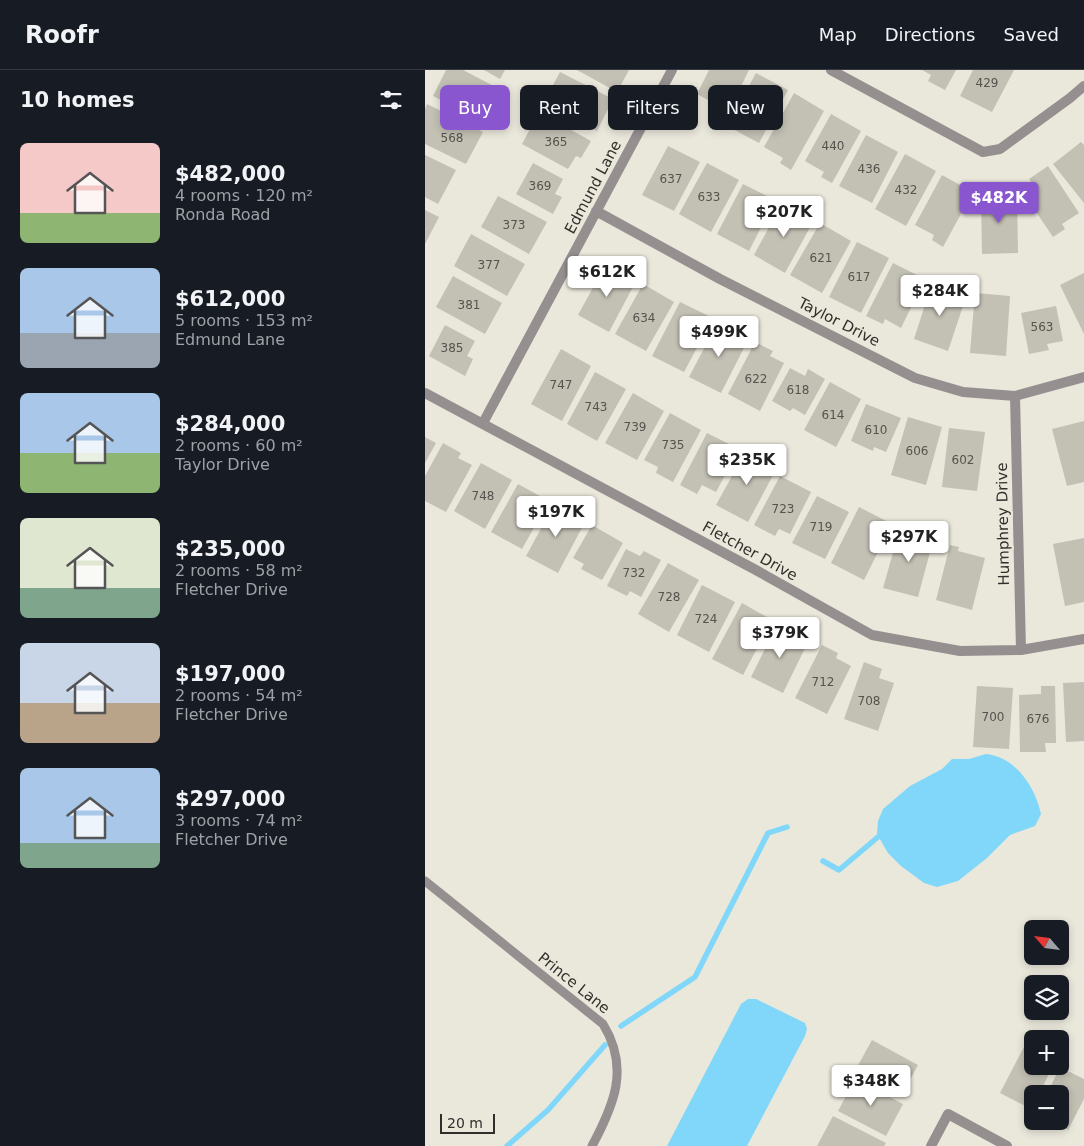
<!DOCTYPE html>
<html lang="en">
<head>
<meta charset="utf-8">
<style>
	body { margin:0; font-family:"DejaVu Sans",sans-serif; background:#20242c; color:#f1f3f6; height:100vh; display:flex; flex-direction:column; font-size:19px; white-space:nowrap }
	* { box-sizing:border-box; margin:0 }
	p { font-size:16px; color:#9ea1a6 }
	.icon { flex:none; width:28px; height:28px; fill:none; stroke:currentColor; stroke-width:2; stroke-linecap:round; stroke-linejoin:round }
	.map { position:relative; flex:1; overflow:hidden }
	.drawer { display:flex; flex-direction:column; background:#171b24; width:425px }
	.drawer>* { flex:none }
	.banner { position:absolute; left:15px; top:15px; width:475px; height:45px; display:flex; gap:10px }
	.needle { width:32px; rotate:298deg }
	.buttons { position:absolute; left:599px; top:850px; display:grid; gap:10px }
	.buttons a { display:grid; place-items:center; width:45px; height:45px; border-radius:8px; background:#171b24; box-shadow:0 2px 8px #0003; font-size:25px }
	.scale { position:absolute; left:15px; bottom:12px; width:55px; box-sizing:border-box; padding-left:5px; border:2px solid #302f2b; border-top:0; font-size:14px; line-height:18px; white-space:nowrap; color:#302f2b; -webkit-text-stroke:4px #eae7db; paint-order:stroke }
	.price { position:absolute; translate:-50% -42px; padding:0 11px; border-radius:5px; background:#fff; color:#222; font-size:16px; line-height:32px; filter:drop-shadow(0 1px 2px #0008) }
	.price::after { content:''; position:absolute; left:50%; top:30px; width:15px; height:11px; margin-left:-8px; background:inherit; clip-path:polygon(0 0,100% 0,50% 100%) }
	.price.active { background:#8a56cf; color:#fff }
	ul { padding:0; list-style:none }
	li { display:flex; align-items:center; gap:15px; height:125px; padding:0 20px }
	li span { display:grid; place-items:center; flex:none; width:140px; height:100px; border-radius:8px; color:#555 }
	li>.icon { margin-inline-start:auto }
	span .icon { width:60px; height:60px; fill:#fffc; stroke-width:1 }
	li b { font-size:21px }
	h2 { display:flex; justify-content:space-between; align-items:center; height:60px; padding:0 20px; font-size:21px }
	.tag { padding:0 18px; border-radius:8px; background:#171b24; box-shadow:0 2px 8px #0003; font-size:18px; line-height:45px }
	.tag.active { background:#8a56cf; color:#fff }
	header { display:flex; align-items:center; gap:30px; box-sizing:border-box; height:70px; padding:0 25px; background:#171b24; border-bottom:1px solid #363941 }
	header strong { font-size:24px }
	nav { display:flex; gap:28px; margin-inline-start:auto; font-size:18px }
	main { display:flex; flex:1; min-height:0 }
	.map>svg:first-child { display:block }
	.water { fill:#80d7f9 }
	.lines { fill:none; stroke-linecap:round; stroke-linejoin:round }
	.stream { stroke:#80d7f9; stroke-width:5.5 }
	.building { fill:#c3c0b4 }
	.lane { stroke:#958f90; stroke-width:9 }
	.street { stroke:#958f90; stroke-width:10 }
	.labels { text-anchor:middle; dominant-baseline:central; stroke-width:4.5; stroke-linejoin:round; paint-order:stroke }
	.number-label { font-size:12px; fill:#55534d }
	.street-label { font-size:15px; fill:#302f2b; stroke:#eae7db }
</style>
</head>
<body>
<header>
<strong>Roofr</strong>
<nav><a>Map</a><a>Directions</a><a>Saved</a></nav>
</header>
<main>
<section class="drawer">
<h2>10 homes<svg class="icon" aria-label="filters" viewBox="0 0 24 24"><path d="M4 7h16M4 17h16"/><circle cx="9" cy="7" r="2"/><circle cx="15" cy="17" r="2"/></svg></h2>
<ul>
<li><span style="background:linear-gradient(#f6c9c9 70%,#8fb573 0)"><svg class="icon" aria-label="home" viewBox="0 0 24 24"><path d="M3 11l9-7 9 7M6 9v11h12V9"/></svg></span><div><b>$482,000</b><p>4 rooms · 120 m²</p><p>Ronda Road</p></div></li>
<li><span style="background:linear-gradient(#a9c7e8 65%,#9aa5b1 0)"><svg class="icon" aria-label="home" viewBox="0 0 24 24"><path d="M3 11l9-7 9 7M6 9v11h12V9"/></svg></span><div><b>$612,000</b><p>5 rooms · 153 m²</p><p>Edmund Lane</p></div></li>
<li><span style="background:linear-gradient(#a9c7e8 60%,#8fb573 0)"><svg class="icon" aria-label="home" viewBox="0 0 24 24"><path d="M3 11l9-7 9 7M6 9v11h12V9"/></svg></span><div><b>$284,000</b><p>2 rooms · 60 m²</p><p>Taylor Drive</p></div></li>
<li><span style="background:linear-gradient(#dfe7d0 70%,#7fa58c 0)"><svg class="icon" aria-label="home" viewBox="0 0 24 24"><path d="M3 11l9-7 9 7M6 9v11h12V9"/></svg></span><div><b>$235,000</b><p>2 rooms · 58 m²</p><p>Fletcher Drive</p></div></li>
<li><span style="background:linear-gradient(#c9d6e8 60%,#b9a48a 0)"><svg class="icon" aria-label="home" viewBox="0 0 24 24"><path d="M3 11l9-7 9 7M6 9v11h12V9"/></svg></span><div><b>$197,000</b><p>2 rooms · 54 m²</p><p>Fletcher Drive</p></div></li>
<li><span style="background:linear-gradient(#a9c7e8 75%,#7fa58c 0)"><svg class="icon" aria-label="home" viewBox="0 0 24 24"><path d="M3 11l9-7 9 7M6 9v11h12V9"/></svg></span><div><b>$297,000</b><p>3 rooms · 74 m²</p><p>Fletcher Drive</p></div></li>
</ul>
</section>
<div class="map">
<svg width="659" height="1076" viewBox="0 0 659 1076">
	<rect width="100%" height="100%" fill="#eae7db"/>
	<path class="water" d="M561,684C591,687 610,717 616,744L610,756L585,765L562,788L533,811L512,817L499,813L476,796L463,783L452,764L453,751L458,739L485,716L517,699L527,689H544Z
		M323,929H331L380,953L382,959L380,966L322,1076H242L316,934Z"/>
	<g class="lines">
		<path class="stream" d="M398,791L414,800L460,761
			M196,956L270,907L343,763L362,757
			M82,1076L123,1040L180,975"/>
	</g>
	<path class="building" d="M21,0H38L82,23L65,56L8,26Z
		M59,0H80L75,9Z
		M152,0H204L192,22Z
		M284,0H324L301,47L289,41L292,35L272,24Z
		M497,0H531L520,20L503,11L506,5Z
		M548,0H589L567,42L535,26Z
		M135,2L188,29L172,61L118,34Z
		M331,3L363,20L334,73L302,56Z
		M369,23L399,41L366,100L355,93L358,88L339,77Z
		M2,34L58,62L41,94L0,74V39Z
		M114,42L166,71L156,88L151,86L143,99L97,74Z
		M406,44L436,61L407,113L396,107L399,102L380,91Z
		M441,65L473,82L447,133L414,116Z
		M656,72L659,75V133L628,94Z
		M243,76L275,92L249,141L217,125Z
		M480,84L511,101L481,156L450,139Z
		M0,85L31,100L13,134L0,127Z
		M108,93L138,109L130,124L137,127L128,144L91,124Z
		M282,93L314,110L286,162L254,144Z
		M623,96L654,143L637,154L640,159L628,167L597,121L608,115L604,109Z
		M517,105L548,122L518,177L507,170L509,165L490,155Z
		M318,114L350,130L324,181L292,164Z
		M556,124H592L593,183L557,184Z
		M73,126L122,152L104,184L56,157Z
		M357,133L389,150L360,203L329,185Z
		M0,140L14,147L0,174Z
		M395,153L426,171L397,223L365,205Z
		M46,164L100,194L82,226L29,196Z
		M432,172L464,188L436,243L404,227Z
		M182,192L199,201L197,206L210,213L184,262L153,245Z
		M468,193L500,209L476,258L460,249L458,254L441,246Z
		M659,203V264L635,215Z
		M28,206L77,233L60,264L11,237Z
		M507,213L542,224L523,281L489,269Z
		M218,214L249,232L221,281L190,264Z
		M550,223L585,226L581,286L545,283Z
		M255,232L288,248L259,302L227,286Z
		M631,236L638,271L622,274L624,280L604,284L596,243Z
		M293,252L324,268L296,323L264,307Z
		M20,255L50,271L42,286L48,289L40,306L4,286Z
		M330,272L348,281L345,286L359,293L335,341L303,324Z
		M136,279L166,296L137,351L106,334Z
		M365,298L380,306L383,299L400,309L380,345L368,338L365,341L347,331Z
		M170,302L201,319L172,371L142,354Z
		M405,312L436,329L411,377L379,360Z
		M208,323L239,341L212,390L180,373Z
		M441,334L476,348L461,382L449,377L448,381L426,371Z
		M245,343L276,360L248,412L231,403L233,397L219,390Z
		M483,347L517,357L501,415L466,405Z
		M659,351V412L642,416L627,359Z
		M524,358L560,362L552,421L517,417Z
		M282,363L314,379L291,422L277,415L272,424L255,415Z
		M0,367L11,373L0,393Z
		M18,373L36,383L33,388L47,395L21,442L0,431V406Z
		M322,379L353,396L323,452L291,435Z
		M56,393L87,410L60,459L29,441Z
		M355,406L386,422L365,464L354,459L350,466L329,455Z
		M93,414L124,431L97,479L66,462Z
		M392,426L424,442L400,489L367,473Z
		M130,433L161,450L133,503L101,486Z
		M434,437L467,454L439,510L406,493Z
		M167,455L198,473L177,510L156,499L159,494L148,488Z
		M475,458L509,467L493,527L458,518Z
		M659,468V532L640,536L628,474Z
		M525,475L534,477L533,481L560,488L547,540L511,530Z
		M201,479L215,486L219,481L236,490L216,527L205,521L202,526L182,516Z
		M243,493L274,510L244,562L213,544Z
		M277,515L310,532L284,582L252,565Z
		M317,533L347,550L318,605L287,589Z
		M353,553L373,563L370,568L382,574L358,623L326,607Z
		M397,575L413,583L411,588L426,596L402,644L370,628Z
		M439,592L457,599L454,608L469,613L453,661L419,649Z
		M659,612V671L641,672L638,613Z
		M552,616L588,618L584,679L548,677Z
		M616,616H630L631,673H620L621,682H595L594,625L616,624Z
		M447,970L493,995L477,1024L431,999Z
		M602,971L608,974V996H628L614,1024H608V1036L606,1039L575,1023Z
		M635,997L659,1009V1029L643,1060L625,1051H635V1024H622Z
		M430,1009L478,1034L461,1066L413,1041Z
		M408,1046L461,1073L459,1076H392Z"/>
	<g class="lines">
		<path class="lane" d="M0,811L178,954C205,998 189,1035 167,1076"/>
		<path class="street" d="M406,0L558,82L575,79L645,28L659,16
			M171,141L295,209L490,308L538,322L590,326L659,307
			M0,323L329,499L447,565L535,581L596,580L659,569
			M590,326L596,580
			M58,353L247,0
			M506,1076L523,1044L582,1076"/>
	</g>
	<g class="labels">
		<g class="number-label">
			<text x="562" y="13">429</text>
			<text x="27" y="68">568</text>
			<text x="131" y="72">365</text>
			<text x="408" y="76">440</text>
			<text x="444" y="99">436</text>
			<text x="246" y="109">637</text>
			<text x="115" y="116">369</text>
			<text x="481" y="120">432</text>
			<text x="284" y="127">633</text>
			<text x="89" y="155">373</text>
			<text x="396" y="188">621</text>
			<text x="64" y="195">377</text>
			<text x="434" y="207">617</text>
			<text x="44" y="235">381</text>
			<text x="219" y="248">634</text>
			<text x="617" y="257">563</text>
			<text x="27" y="278">385</text>
			<text x="331" y="309">622</text>
			<text x="136" y="315">747</text>
			<text x="373" y="320">618</text>
			<text x="171" y="337">743</text>
			<text x="408" y="345">614</text>
			<text x="210" y="357">739</text>
			<text x="451" y="360">610</text>
			<text x="248" y="375">735</text>
			<text x="492" y="381">606</text>
			<text x="538" y="390">602</text>
			<text x="58" y="426">748</text>
			<text x="358" y="439">723</text>
			<text x="396" y="457">719</text>
			<text x="209" y="503">732</text>
			<text x="244" y="527">728</text>
			<text x="281" y="549">724</text>
			<text x="398" y="612">712</text>
			<text x="444" y="631">708</text>
			<text x="568" y="647">700</text>
			<text x="613" y="649">676</text>
		</g>
		<g class="street-label">
			<text transform="translate(168 117) rotate(-62)">Edmund Lane</text>
			<text transform="translate(414 252) rotate(27)">Taylor Drive</text>
			<text transform="translate(578 454) rotate(-91)">Humphrey Drive</text>
			<text transform="translate(325 481) rotate(29)">Fletcher Drive</text>
			<text transform="translate(149 913) rotate(39)">Prince Lane</text>
		</g>
	</g>
</svg>
<div class="buttons">
<a><svg class="needle" viewBox="-14 -14 28 28"><path d="M0-13l5 13h-10z" fill="#e53935"/><path d="M0 13l5-13h-10z" fill="#9ea1a6"/></svg></a>
<a><svg class="icon" aria-label="layers" viewBox="0 0 24 24"><path d="M12 4l9 5-9 5-9-5zM3 14l9 5 9-5"/></svg></a>
<a>+</a>
<a>−</a>
</div>
<div class="scale">20 m</div>
<b class="price active" style="left:574px;top:154px">$482K</b>
<b class="price" style="left:359px;top:168px">$207K</b>
<b class="price" style="left:182px;top:228px">$612K</b>
<b class="price" style="left:515px;top:247px">$284K</b>
<b class="price" style="left:294px;top:288px">$499K</b>
<b class="price" style="left:322px;top:416px">$235K</b>
<b class="price" style="left:131px;top:468px">$197K</b>
<b class="price" style="left:484px;top:493px">$297K</b>
<b class="price" style="left:355px;top:589px">$379K</b>
<b class="price" style="left:446px;top:1037px">$348K</b>
<div class="banner">
<a class="tag active">Buy</a>
<a class="tag">Rent</a>
<a class="tag">Filters</a>
<a class="tag">New</a>
</div>
</div>
</main>
</body>
</html>
